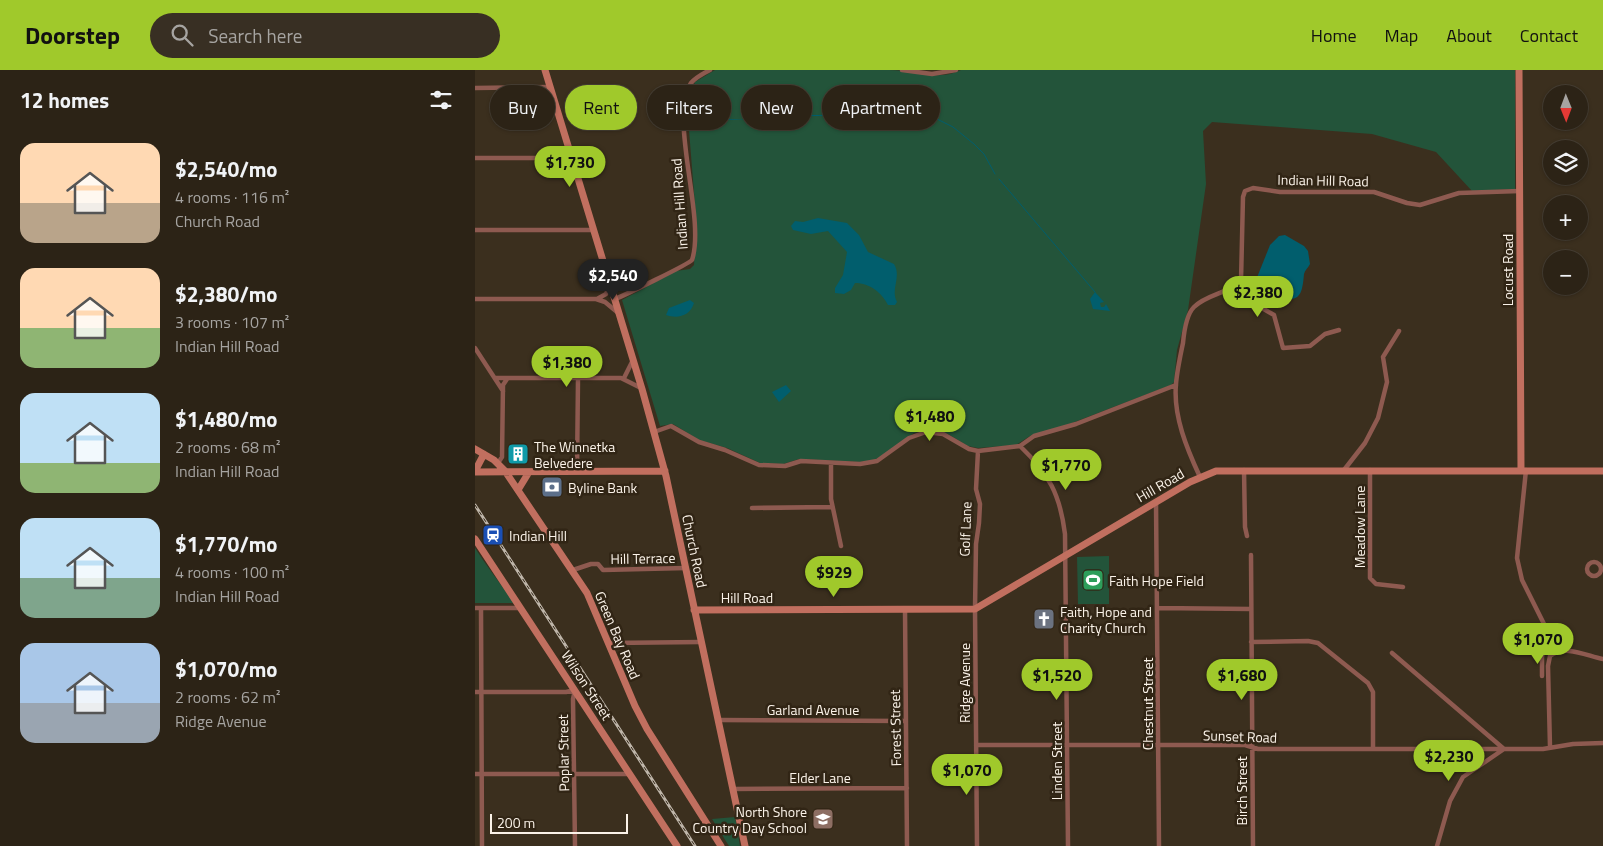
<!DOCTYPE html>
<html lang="en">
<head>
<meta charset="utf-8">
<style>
	body { margin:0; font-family:"Titillium Web",sans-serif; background:#382f23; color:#f1f3f6; height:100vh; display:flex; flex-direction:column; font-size:19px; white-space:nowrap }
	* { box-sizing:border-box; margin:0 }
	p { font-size:16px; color:#a6a4a1 }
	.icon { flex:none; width:28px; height:28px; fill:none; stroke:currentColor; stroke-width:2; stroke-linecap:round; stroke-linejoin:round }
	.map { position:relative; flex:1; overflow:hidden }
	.drawer { display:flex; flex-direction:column; background:#2c2316; width:475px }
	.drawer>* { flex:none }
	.hud { position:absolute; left:15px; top:15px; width:475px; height:45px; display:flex; gap:10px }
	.needle { width:32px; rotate:179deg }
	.tools { position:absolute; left:1068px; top:15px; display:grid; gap:10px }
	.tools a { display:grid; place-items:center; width:45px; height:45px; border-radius:50%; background:#2c2316; box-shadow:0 1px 4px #0004,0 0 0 1px #484035; font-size:25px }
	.scale { position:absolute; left:15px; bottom:12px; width:138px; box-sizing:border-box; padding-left:5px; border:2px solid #fbf3e9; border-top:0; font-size:14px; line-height:18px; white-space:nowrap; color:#fbf3e9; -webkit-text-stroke:4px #312515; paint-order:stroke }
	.price { position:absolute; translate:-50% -42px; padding:0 11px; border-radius:18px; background:#a0c92b; color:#111; font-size:16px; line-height:32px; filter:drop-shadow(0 1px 2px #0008) }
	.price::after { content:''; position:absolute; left:50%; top:30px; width:15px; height:11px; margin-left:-8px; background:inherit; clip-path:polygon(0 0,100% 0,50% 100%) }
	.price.selected { background:#222; color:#fff }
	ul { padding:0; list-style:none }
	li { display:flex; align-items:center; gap:15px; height:125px; padding:0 20px }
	li span { display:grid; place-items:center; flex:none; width:140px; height:100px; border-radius:15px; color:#555 }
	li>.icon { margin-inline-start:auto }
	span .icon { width:60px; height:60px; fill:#fffc; stroke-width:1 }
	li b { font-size:21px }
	h2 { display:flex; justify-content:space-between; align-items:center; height:60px; padding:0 20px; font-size:21px }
	.pill { padding:0 18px; border-radius:22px; background:#2c2316; box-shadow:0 1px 4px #0004,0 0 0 1px #484035; font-size:18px; line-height:45px }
	.pill.selected { background:#a0c92b; color:#111 }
	header { display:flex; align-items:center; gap:30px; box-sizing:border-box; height:70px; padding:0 25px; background:#a0c92b; color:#111 }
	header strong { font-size:24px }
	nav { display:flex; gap:28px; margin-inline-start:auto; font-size:18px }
	.search { width:350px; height:45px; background:#382f23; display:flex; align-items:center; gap:12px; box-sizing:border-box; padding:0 18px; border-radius:28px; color:#a6a4a1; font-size:19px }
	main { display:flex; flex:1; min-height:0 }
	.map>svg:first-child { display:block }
	.green { fill:#23543a }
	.water { fill:#015e6d }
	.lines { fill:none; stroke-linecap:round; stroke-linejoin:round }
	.stream { stroke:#015e6d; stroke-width:1 }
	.street { stroke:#8e5a50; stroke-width:4.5 }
	.secondary { stroke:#c16f5f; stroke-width:7 }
	.rail-casing { stroke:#bfb6aa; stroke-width:3 }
	.rail { stroke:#312515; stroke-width:1; stroke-dasharray:4; stroke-linecap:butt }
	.labels { text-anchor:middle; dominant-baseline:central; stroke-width:5; stroke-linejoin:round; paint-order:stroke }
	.street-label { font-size:14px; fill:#fbf3e9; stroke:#312515 }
	.poi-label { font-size:14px; fill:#fbf3e9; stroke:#312515; text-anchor:start }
</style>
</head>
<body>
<header>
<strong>Doorstep</strong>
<div class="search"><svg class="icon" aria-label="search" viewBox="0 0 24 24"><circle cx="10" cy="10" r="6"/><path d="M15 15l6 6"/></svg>Search here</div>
<nav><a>Home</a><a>Map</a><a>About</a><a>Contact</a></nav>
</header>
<main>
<section class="drawer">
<h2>12 homes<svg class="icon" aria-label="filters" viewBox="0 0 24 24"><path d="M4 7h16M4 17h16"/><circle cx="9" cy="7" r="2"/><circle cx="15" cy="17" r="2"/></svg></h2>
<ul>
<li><span style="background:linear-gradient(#ffd9b3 60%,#b9a48a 0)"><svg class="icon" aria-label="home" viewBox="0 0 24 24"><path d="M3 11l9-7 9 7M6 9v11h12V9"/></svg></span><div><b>$2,540/mo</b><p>4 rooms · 116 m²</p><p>Church Road</p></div></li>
<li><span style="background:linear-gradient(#ffd9b3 60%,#8fb573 0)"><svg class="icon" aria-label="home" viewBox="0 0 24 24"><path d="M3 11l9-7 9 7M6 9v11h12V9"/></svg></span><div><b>$2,380/mo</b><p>3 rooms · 107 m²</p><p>Indian Hill Road</p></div></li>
<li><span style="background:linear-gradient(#bfe0f5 70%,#8fb573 0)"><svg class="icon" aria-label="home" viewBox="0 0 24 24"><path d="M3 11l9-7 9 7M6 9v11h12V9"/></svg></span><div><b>$1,480/mo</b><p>2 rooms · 68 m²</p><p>Indian Hill Road</p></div></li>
<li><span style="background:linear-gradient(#bfe0f5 60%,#7fa58c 0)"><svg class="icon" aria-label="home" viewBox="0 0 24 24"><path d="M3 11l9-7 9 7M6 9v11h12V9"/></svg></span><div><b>$1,770/mo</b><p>4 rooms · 100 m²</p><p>Indian Hill Road</p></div></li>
<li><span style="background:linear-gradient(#a9c7e8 60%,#9aa5b1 0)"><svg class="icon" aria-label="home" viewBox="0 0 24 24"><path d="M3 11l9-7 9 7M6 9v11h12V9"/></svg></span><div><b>$1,070/mo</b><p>2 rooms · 62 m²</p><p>Ridge Avenue</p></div></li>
</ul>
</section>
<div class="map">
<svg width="1128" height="776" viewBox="0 0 1128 776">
	<rect width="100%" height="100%" fill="#3b2f1e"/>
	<path class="green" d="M240,0C298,0 356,0 414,0C439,0 461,12 486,0H1040V119L997,121L961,82L897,64L737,52L728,61L731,114L713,240L702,280L699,312L696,315L597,353L555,366L541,375L503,378L493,376L473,364L452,360L439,363L412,383L399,390L385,392L324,389L308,394L285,393L252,378L224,370L198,354L185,356L147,230L201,201L215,199L219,195L221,148L212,35L220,12Z
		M0,478C12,497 26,514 39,533H0Z
		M634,486V534H603L602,487Z
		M260,747L265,776H254L237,749Z"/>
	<path class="water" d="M245,46L250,49L273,50H251L245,54L239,51L233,54L229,51L213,50H229L233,47L239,49Z
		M343,148L372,153L384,165L393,182L419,194C427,207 415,219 422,232L420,235H413C407,223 395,213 380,213L376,220L369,224L360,223V218L368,205L372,182L353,161L336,164L318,160L316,156L320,151L328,152Z
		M810,165L829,176L833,181L835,194C833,198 830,200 829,204C827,226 825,233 801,227L788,232L783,226L779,215L795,175L804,166Z
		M620,222L629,232L625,233L626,237H629L631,234L635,241L618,239L615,229Z
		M215,230L219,233C215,246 203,249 191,245L194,238Z
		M311,315L316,321L304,332L297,322Z"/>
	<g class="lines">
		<path class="stream" d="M271,49L302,46L452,44L478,57L499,74L509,84L520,104
			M524,109L620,222"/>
		<path class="street" d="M427,0L457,4L481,0
			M0,18L75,17
			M0,88H97
			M0,160H119
			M766,211L775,219L780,234L799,245L808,278L835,276L850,264L864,260
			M0,229H121L130,232L142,242
			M122,229L131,224L135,215
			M140,229C148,226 214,194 217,190C231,148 193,47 216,13C221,7 229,3 235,0
			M0,278L28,321
			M20,308H146L166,318
			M149,308L158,290
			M179,362L196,356L224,372L250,380L284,395L310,396L326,391L385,394L402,391L434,368L451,362L468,364L494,379L503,381L545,376L559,366L601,354L701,315
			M545,376C574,404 585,424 590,464L593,776
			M23,393L27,387L28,315L32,309
			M356,394V429L366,476
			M769,400L770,457L772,466
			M869,400L890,373L903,348L912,312L908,287L924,261
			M895,400V508L901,514L928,517
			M1051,400L1042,488L1047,510L1069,554L1071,567L1067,587V606
			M102,402L103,309
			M725,407C712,379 698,346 701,314C702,301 705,287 708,273C709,262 711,245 719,237C732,224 752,224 766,211L768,127L770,121L778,118L805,122H899L932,133L945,135L984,123L1045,121
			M681,432L684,776
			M277,438L357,437
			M776,485L778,776
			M1112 499a7 7 0 1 1 14 0a7 7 0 1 1-14 0Z
			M98,500L116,494H123L128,500L211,498
			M0,538H46
			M6,538L7,776
			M682,538L776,539
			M430,539L432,776
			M776,572L833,571L843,573L893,613L898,622V678
			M134,573L226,572
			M917,583L1029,679L988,707L975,731L962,776
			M0,622H91L100,620L98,629L100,776
			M244,650L431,651
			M501,675H770L783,679H1068L1098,674L1128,673
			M1075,677L1073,596L1075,586C1090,574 1112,586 1128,589
			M0,704H155
			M258,719L432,718
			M502,776L500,539L501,474L504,453L505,434L501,419L503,381"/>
		<path class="secondary" d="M70,0L167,319L191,406L270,776
			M1044,0L1046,400
			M0,379L19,390L30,401L112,523L160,636L172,659L246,776
			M0,401L9,384
			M0,402L190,401
			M43,420L54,402
			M0,469L202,776
			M219,540L500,539L715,412L741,401H1128"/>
		<g class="rail-casing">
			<path id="rail" d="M0,435L220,776"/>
		</g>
		<use href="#rail" class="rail"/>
	</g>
	<defs>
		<g id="building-square" transform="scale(1.125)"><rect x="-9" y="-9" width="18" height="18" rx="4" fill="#0f9aa8" stroke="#312515"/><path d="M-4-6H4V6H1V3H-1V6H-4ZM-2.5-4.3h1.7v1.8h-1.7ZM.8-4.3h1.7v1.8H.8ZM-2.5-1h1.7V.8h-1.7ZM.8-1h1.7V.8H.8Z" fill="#fff"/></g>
		<g id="bank-square" transform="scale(1.125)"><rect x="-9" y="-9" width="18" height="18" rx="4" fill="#5c6f8a" stroke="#312515"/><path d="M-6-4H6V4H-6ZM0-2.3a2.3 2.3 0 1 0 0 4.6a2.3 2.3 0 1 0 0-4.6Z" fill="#fff"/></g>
		<g id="station-square" transform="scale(1.125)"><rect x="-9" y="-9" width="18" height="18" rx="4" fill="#1a4fb4" stroke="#312515"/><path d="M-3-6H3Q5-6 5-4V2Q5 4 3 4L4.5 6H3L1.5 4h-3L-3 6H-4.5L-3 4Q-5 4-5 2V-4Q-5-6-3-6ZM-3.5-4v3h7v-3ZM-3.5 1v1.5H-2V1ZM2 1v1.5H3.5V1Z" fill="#fff"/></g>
		<g id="stadium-square" transform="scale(1.125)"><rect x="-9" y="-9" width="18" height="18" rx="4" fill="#2e9e5b" stroke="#312515"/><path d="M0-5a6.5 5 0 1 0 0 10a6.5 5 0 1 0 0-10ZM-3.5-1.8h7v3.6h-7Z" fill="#fff"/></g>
		<g id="church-square" transform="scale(1.125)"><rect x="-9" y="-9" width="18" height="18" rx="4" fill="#6b7280" stroke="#312515"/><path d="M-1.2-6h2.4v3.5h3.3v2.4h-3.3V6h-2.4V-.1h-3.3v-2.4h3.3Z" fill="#fff"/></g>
		<g id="school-square" transform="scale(1.125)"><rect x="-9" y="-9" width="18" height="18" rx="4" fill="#8d6e63" stroke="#312515"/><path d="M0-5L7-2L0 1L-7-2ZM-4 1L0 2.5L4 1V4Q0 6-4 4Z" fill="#fff"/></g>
	</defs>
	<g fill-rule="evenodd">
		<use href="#building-square" x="43" y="384"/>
		<use href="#bank-square" x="77" y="417"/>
		<use href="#station-square" x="18" y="465"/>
		<use href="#stadium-square" x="618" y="510"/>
		<use href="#church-square" x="569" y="549"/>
		<use href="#school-square" x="348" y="749"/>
	</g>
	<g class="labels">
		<g class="street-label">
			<text transform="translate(848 110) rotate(1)">Indian Hill Road</text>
			<text transform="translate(204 134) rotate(-94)">Indian Hill Road</text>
			<text transform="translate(1032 200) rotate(-90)">Locust Road</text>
			<text transform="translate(685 415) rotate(-30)">Hill Road</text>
			<text transform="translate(884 457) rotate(-90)">Meadow Lane</text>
			<text transform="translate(490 459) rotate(-88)">Golf Lane</text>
			<text transform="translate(220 481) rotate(78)">Church Road</text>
			<text transform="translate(168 488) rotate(-1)">Hill Terrace</text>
			<text x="272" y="527">Hill Road</text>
			<text transform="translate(143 565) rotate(67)">Green Bay Road</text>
			<text transform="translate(489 613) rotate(-90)">Ridge Avenue</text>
			<text transform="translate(112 615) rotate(57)">Wilson Street</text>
			<text transform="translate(672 634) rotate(-90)">Chestnut Street</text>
			<text x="338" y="639">Garland Avenue</text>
			<text transform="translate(420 658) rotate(-91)">Forest Street</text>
			<text transform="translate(765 666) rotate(2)">Sunset Road</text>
			<text transform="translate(88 683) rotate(-91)">Poplar Street</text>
			<text transform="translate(581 691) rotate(-90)">Linden Street</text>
			<text x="345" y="707">Elder Lane</text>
			<text transform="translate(766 721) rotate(-90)">Birch Street</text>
		</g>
		<g class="poi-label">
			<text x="59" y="376">The Winnetka<tspan x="59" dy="16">Belvedere</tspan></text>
			<text x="93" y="417">Byline Bank</text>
			<text x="34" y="465">Indian Hill</text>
			<text x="634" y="510">Faith Hope Field</text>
			<text x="585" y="541">Faith, Hope and<tspan x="585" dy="16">Charity Church</tspan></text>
			<text x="332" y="741" text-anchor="end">North Shore<tspan x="332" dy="16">Country Day School</tspan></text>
		</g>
	</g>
</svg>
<div class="tools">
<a><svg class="needle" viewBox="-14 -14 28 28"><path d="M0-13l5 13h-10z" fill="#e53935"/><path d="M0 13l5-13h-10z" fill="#a6a4a1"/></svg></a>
<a><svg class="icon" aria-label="layers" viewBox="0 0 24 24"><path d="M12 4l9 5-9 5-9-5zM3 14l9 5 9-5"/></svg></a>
<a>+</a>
<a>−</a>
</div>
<div class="scale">200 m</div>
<b class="price" style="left:95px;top:118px">$1,730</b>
<b class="price selected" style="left:138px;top:231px">$2,540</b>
<b class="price" style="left:783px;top:248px">$2,380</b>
<b class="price" style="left:92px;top:318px">$1,380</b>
<b class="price" style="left:455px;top:372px">$1,480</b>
<b class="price" style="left:591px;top:421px">$1,770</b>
<b class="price" style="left:359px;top:528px">$929</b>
<b class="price" style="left:1063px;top:595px">$1,070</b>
<b class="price" style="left:582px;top:631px">$1,520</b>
<b class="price" style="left:767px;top:631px">$1,680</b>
<b class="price" style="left:974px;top:712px">$2,230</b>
<b class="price" style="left:492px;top:726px">$1,070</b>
<div class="hud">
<a class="pill">Buy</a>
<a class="pill selected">Rent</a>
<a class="pill">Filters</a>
<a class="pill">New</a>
<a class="pill">Apartment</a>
</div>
</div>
</main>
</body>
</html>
